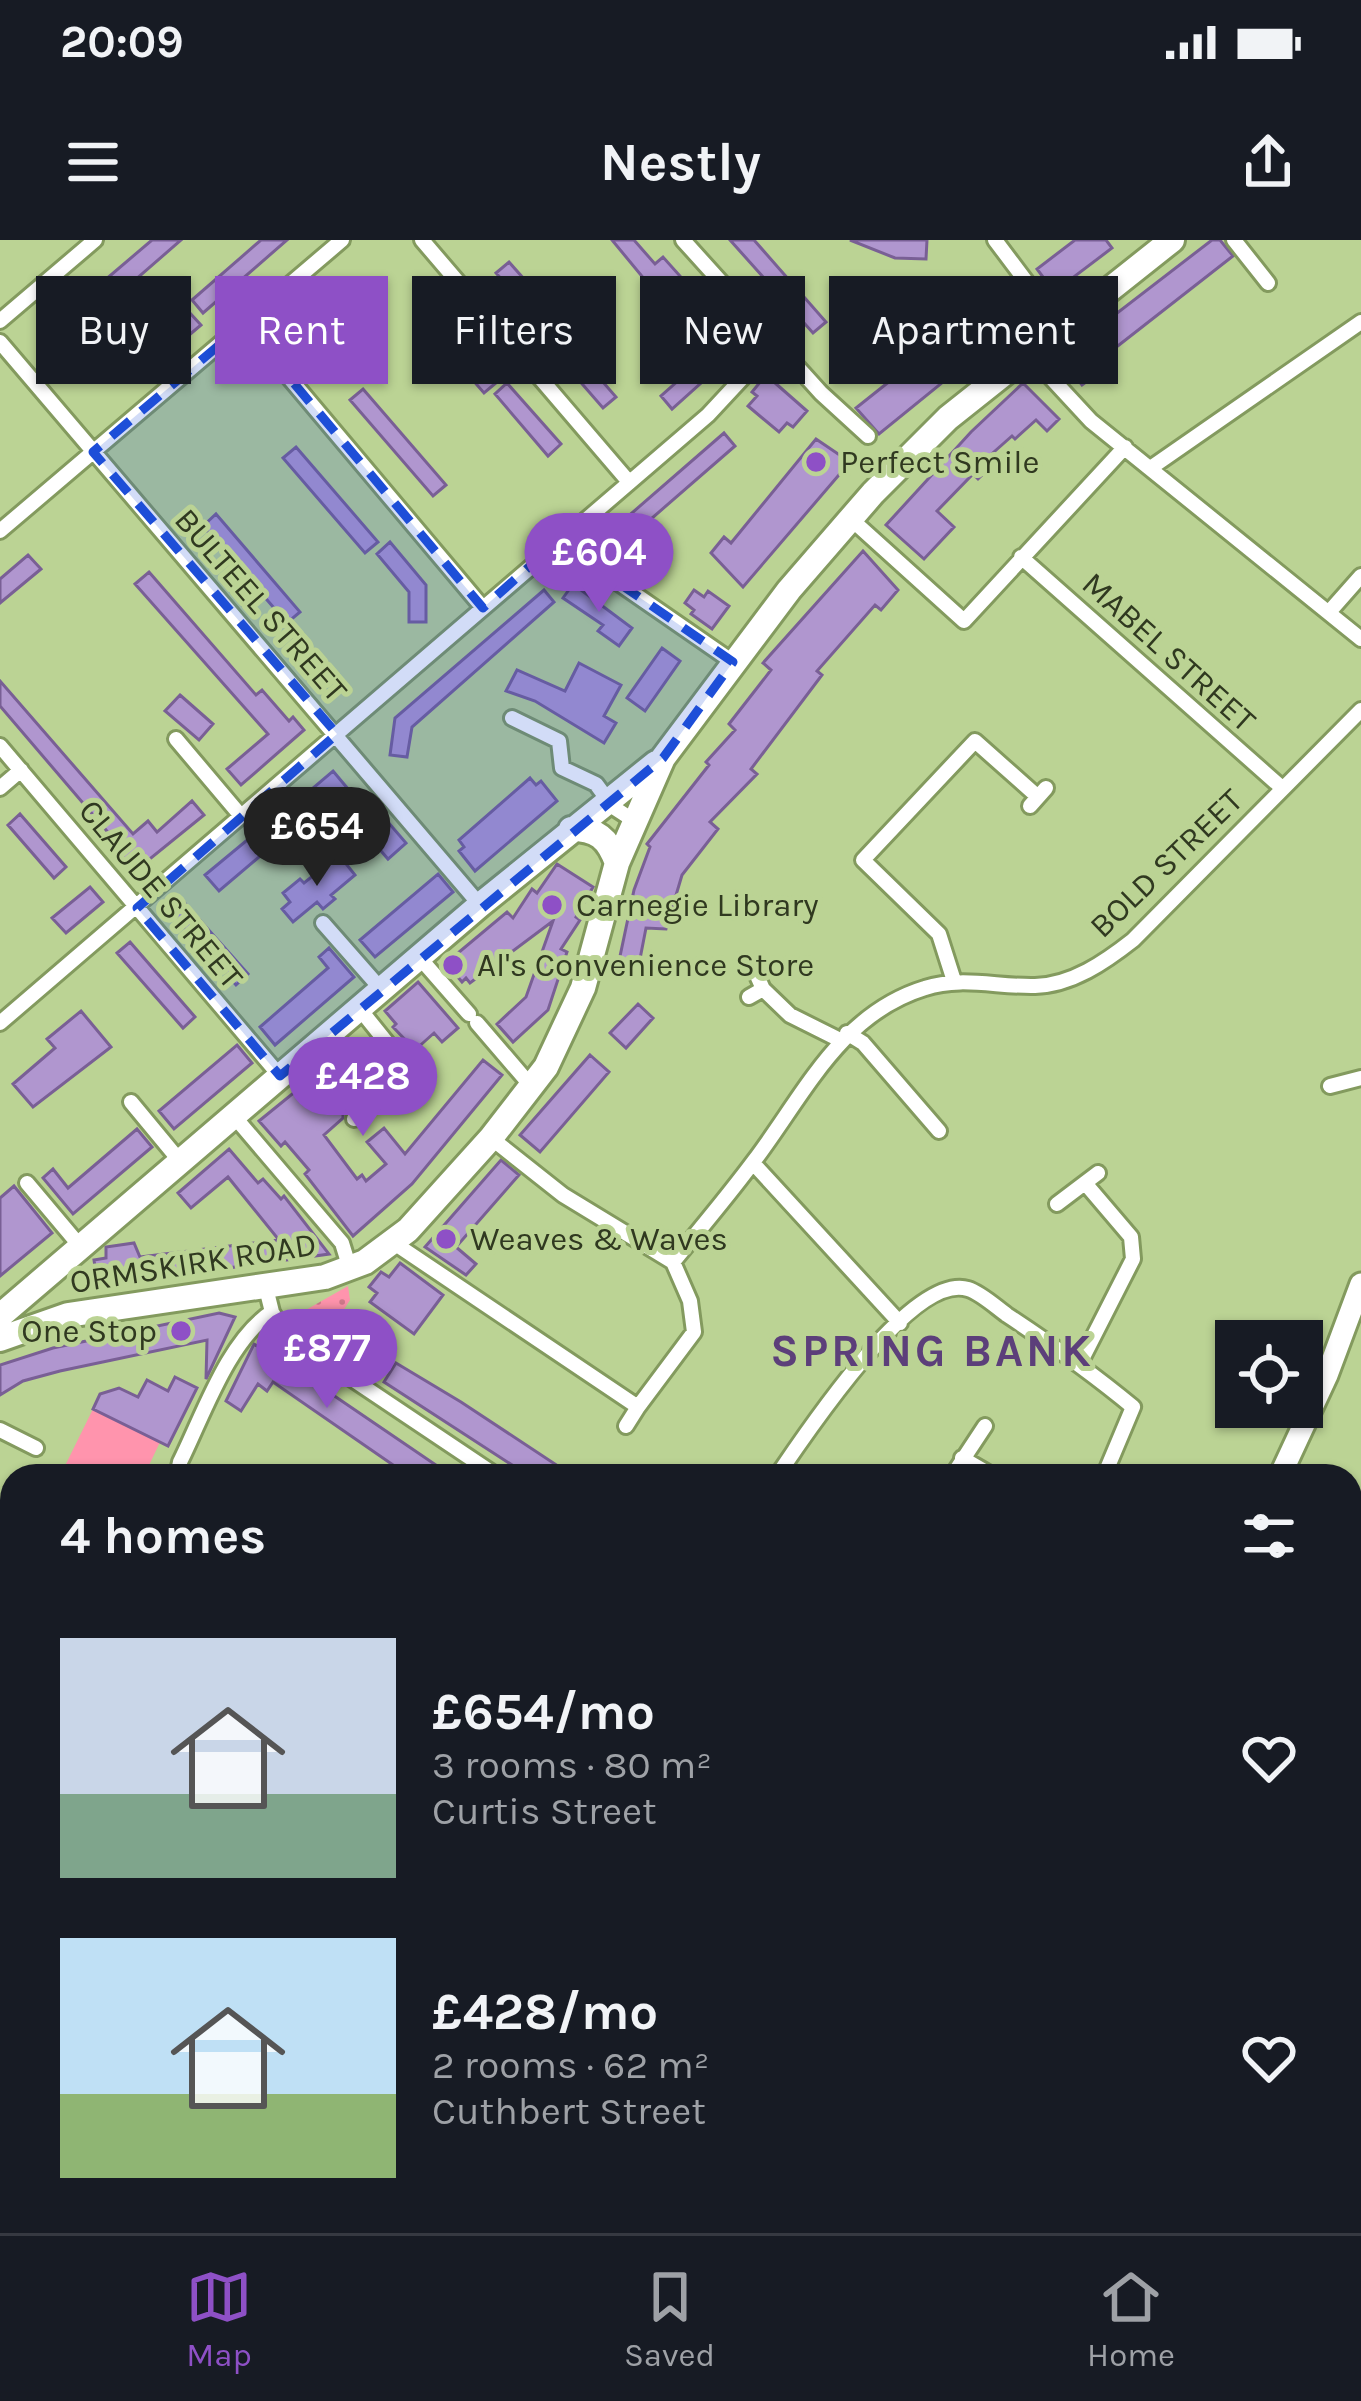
<!DOCTYPE html>
<html lang="en">
<head>
<meta charset="utf-8">
<style>
	body { margin:0; font-family:Karla,sans-serif; background:#20242c; color:#f1f3f6; height:100vh; display:flex; flex-direction:column; font-size:45px; white-space:nowrap }
	* { box-sizing:border-box; margin:0 }
	p { font-size:39px; color:#9ea1a6 }
	.icon { flex:none; width:66px; height:66px; fill:none; stroke:currentColor; stroke-width:2; stroke-linecap:round; stroke-linejoin:round }
	.map { position:relative; flex:1; overflow:hidden }
	.details { position:absolute; left:0px; top:1224px; width:1362px; height:771px; display:flex; flex-direction:column; background:#171b24; border-radius:36px 36px 0 0; box-shadow:0 3px 9px #0004 }
	.details>* { flex:none }
	.banner { position:absolute; left:36px; top:36px; width:1290px; height:108px; display:flex; gap:24px }
	.buttons { position:absolute; left:1215px; top:1080px; display:grid; gap:24px }
	.buttons a { display:grid; place-items:center; width:108px; height:108px; border-radius:0px; background:#171b24; box-shadow:0 3px 9px #0004; font-size:60px }
	.price { position:absolute; translate:-50% -102px; padding:0 27px; border-radius:42px; background:#8e50c6; color:#fff; font-size:39px; line-height:78px; filter:drop-shadow(0 3px 6px #0008) }
	.price::after { content:''; position:absolute; left:50%; top:72px; width:36px; height:27px; margin-left:-18px; background:inherit; clip-path:polygon(0 0,100% 0,50% 100%) }
	.price.current { background:#222; color:#fff }
	ul { padding:0; list-style:none }
	li { display:flex; align-items:center; gap:36px; height:300px; padding:0 60px }
	li span { display:grid; place-items:center; flex:none; width:336px; height:240px; border-radius:0px; color:#555 }
	li>.icon { margin-inline-start:auto }
	span .icon { width:144px; height:144px; fill:#fffc; stroke-width:1 }
	li b { font-size:51px }
	h2 { display:flex; justify-content:space-between; align-items:center; height:144px; padding:0 60px; font-size:51px }
	.tag { padding:0 42px; border-radius:0px; background:#171b24; box-shadow:0 3px 9px #0004; font-size:42px; line-height:108px }
	.tag.current { background:#8e50c6; color:#fff }
	.status { display:flex; justify-content:space-between; align-items:center; height:84px; padding:0 60px; background:#171b24; direction:ltr }
	.status svg { height:33px; fill:currentColor }
	header { display:flex; justify-content:space-between; align-items:center; height:156px; padding:0 60px; background:#171b24; font-size:54px; font-weight:700 }
	.dock { display:flex; justify-content:space-around; align-items:center; height:168px; border-top:3px solid #363941; background:#171b24; font-size:33px; color:#9ea1a6 }
	.dock a { display:grid; justify-items:center; gap:6px }
	.dock .current { color:#8e50c6 }
	.map>svg:first-child { display:block }
	.grass { fill:url(#grass-dots) }
	.park { fill:url(#park-tufts) }
	.pitch { fill:#ff94ad }
	.building { fill:#b096cf; stroke:#795f95; stroke-width:3 }
	.lines { fill:none; stroke-linecap:round; stroke-linejoin:round }
	.minor-casing { stroke:#839a5e; stroke-width:20 }
	.tertiary-casing { stroke:#839a5e; stroke-width:24 }
	.primary-casing { stroke:#839a5e; stroke-width:27 }
	.trunk-casing { stroke:#839a5e; stroke-width:30 }
	.minor { stroke:#fff; stroke-width:14 }
	.tertiary { stroke:#fff; stroke-width:18 }
	.primary { stroke:#fff; stroke-width:21 }
	.trunk { stroke:#fff; stroke-width:24 }
	.rail-casing { stroke:#63724b; stroke-width:9 }
	.rail { stroke:#bbd394; stroke-width:4.5; stroke-dasharray:14; stroke-linecap:butt }
	.marked { fill:#1d4ed8; fill-opacity:0.2; stroke:#1d4ed8; stroke-width:9; stroke-dasharray:24 15; stroke-linejoin:round }
	.poi-dot { fill:#8e50c6; stroke:#bbd394; stroke-width:4.5 }
	.labels { text-anchor:middle; dominant-baseline:central; stroke-width:10; stroke-linejoin:round; paint-order:stroke }
	.poi-label { font-size:33px; fill:#303920; stroke:#bbd394; text-anchor:start }
	.street-label { font-size:33px; fill:#303920; stroke:#bbd394 }
	.district-label { font-size:45px; font-weight:bold; letter-spacing:3px; fill:#5c3f7a; stroke:#bbd394 }
</style>
</head>
<body>
<div class="status"><b>20:09</b><svg viewBox="0 0 49 12"><path d="M0 12V9h3v3zM5 12V6h3v6zM10 12V3h3v9zM15 12V0h3v12zM26 1h20v11H26zM47 4h2v5h-2z"/></svg></div>
<header><svg class="icon" aria-label="menu" viewBox="0 0 24 24"><path d="M4 6h16M4 12h16M4 18h16"/></svg>Nestly<svg class="icon" aria-label="share" viewBox="0 0 24 24"><path d="M12 15V3M7 8l5-5 5 5M5 13v7h14v-7"/></svg></header>
<div class="map">
<svg width="1361" height="1993" viewBox="0 0 1361 1993">
	<defs>
		<pattern id="grass-dots" width="8" height="8" patternUnits="userSpaceOnUse" patternTransform="scale(3)"><rect width="8" height="8" fill="#ff94ad"/><path d="M2 2h.1M6 6h.1" fill="none" stroke="#cf7a8c" stroke-width="1.8" stroke-linecap="round"/></pattern>
		<pattern id="park-tufts" width="24" height="20" patternUnits="userSpaceOnUse" patternTransform="scale(3)"><rect width="24" height="20" fill="#ff94ad"/><path d="M3 7l-1-3M5 7V3M7 7l1-3M15 17l-1-3M17 17v-4M19 17l1-3" fill="none" stroke="#cf7a8c"/></pattern>
	</defs>
	<rect width="100%" height="100%" fill="#bbd394"/>
	<path class="grass" d="M348,1046L350,1060L329,1093L355,1110L359,1117L353,1127L302,1093L304,1071Z"/>
	<path class="park" d="M266,1983H464L481,1993H260Z"/>
	<path class="pitch" d="M93,1169L160,1202L144,1236H60Z"/>
	<path class="building" d="M152,0H181L111,61L98,46Z
		M261,0H287L203,73L192,60Z
		M612,0H634L655,24L663,17L748,112L733,125L728,120L719,127L672,169L661,156L707,115Z
		M730,0H754L826,82L813,93Z
		M850,0H927L926,19L895,18Z
		M1075,0H1106L1112,8L1054,52L1037,29Z
		M1212,0H1220L1233,16L1087,130L1093,137L1082,145L1060,117Z
		M509,22L564,84L551,95L496,33Z
		M1003,51L1009,59L1018,51L1033,69L879,194L856,168Z
		M189,72L201,85L136,140L125,127Z
		M443,80L497,142L484,153L430,91Z
		M562,95L616,157L603,168L550,107Z
		M766,135L807,171L793,187L787,183L779,192L748,166L757,156L752,152Z
		M507,143L561,204L548,216L495,154Z
		M1023,143L1059,179L1047,191L1036,180L1015,199L1012,196L986,219L992,225L978,239L973,234L937,271L954,287L924,319L886,285L971,192Z
		M363,149L446,245L433,256L350,160Z
		M724,193L735,206L636,292L625,279Z
		M816,199L850,222L743,347L711,313L724,297L731,303Z
		M296,207L378,302L365,313L283,218Z
		M216,274L300,372L287,383L203,286Z
		M390,302L426,345V382H409V352L377,314Z
		M863,311L898,350L881,370L875,365L817,431L822,435L751,529L757,534L710,582L718,589L682,635L666,689L646,688L639,724L619,721L634,650L650,607L647,604L709,525L706,522L735,490L729,484L771,430L763,423Z
		M28,315L41,329L0,363V339Z
		M149,332L256,455L262,450L289,481L293,477L304,490L241,545L227,529L268,494L135,344Z
		M573,344L632,388L619,406L598,391L603,385L563,358Z
		M544,350L554,362L412,487L407,517L390,515L395,478Z
		M694,350L704,357L708,351L729,366L712,389L691,374L694,370L685,363Z
		M662,408L680,421L645,471L627,458Z
		M579,423L621,445L604,476L616,483L604,503L535,461L506,451L517,430L565,451Z
		M0,441L133,594L148,581L157,592L192,561L204,575L135,631L108,600L112,597L0,466Z
		M180,455L213,484L199,500L165,471Z
		M333,531L369,574L376,568L406,603L388,619L356,582L339,596L309,559L318,553L313,548Z
		M530,538L536,545L541,541L557,561L475,631L459,611L464,607L459,600Z
		M286,568L299,583L219,651L205,635Z
		M20,574L66,627L54,638L8,585Z
		M339,615L355,635L331,655L335,659L323,669L317,662L293,682L282,669L290,662L283,653L300,639L304,643Z
		M557,624L593,647L576,677L580,680L561,709L567,712L548,770L513,802L497,784L526,757L553,681L470,743L466,738L462,742L446,723L507,672L513,678L532,649L537,653Z
		M438,634L453,652L375,717L360,700Z
		M90,647L103,662L66,693L52,678Z
		M181,659L248,734L236,745L168,670Z
		M130,702L195,777L183,788L117,713Z
		M329,708L354,737L275,805L260,787L328,728L319,717Z
		M418,742L458,788L442,802L434,793L415,810L393,787L396,784L385,771Z
		M638,764L653,778L626,808L610,793Z
		M81,771L111,807L33,867L13,844L55,808L47,799Z
		M237,805L252,823L174,889L159,871Z
		M350,807L370,831L349,849L355,856L343,866V878L324,895L357,939L362,935L366,941L386,924L367,902L384,888L405,914L483,820L502,835L412,944L353,996L305,934L309,930L285,902L281,906L259,881Z
		M590,815L609,832L540,912L520,895Z
		M137,889L152,907L73,974L43,938L53,929L68,948Z
		M229,909L258,943L263,939L281,959L284,956L329,1014L98,1046L94,1020L106,1018V1007L134,1003L140,1017L279,1000L228,937L191,968L178,953Z
		M501,920L519,935L456,1007L476,1024L466,1035L425,1007Z
		M14,946L52,993L0,1036V958Z
		M400,1023L443,1055L414,1094L370,1062L377,1053L369,1047L381,1032L389,1037Z
		M219,1073L235,1077L206,1139L207,1100L60,1131L23,1141L0,1155V1125L53,1108Z
		M254,1104L286,1123L452,1236H409L273,1142L267,1151L258,1144L241,1171L226,1161Z
		M396,1123L461,1162L573,1236H529L384,1142Z
		M175,1137L197,1148L168,1206L93,1169L100,1154L119,1148L138,1157L147,1140L168,1151Z"/>
	<g class="lines">
		<g class="minor-casing">
			<path id="minor" d="M422,0L629,242
				M683,0L821,153L868,196
				M995,0L1061,88
				M1234,0L1268,43
				M0,81L95,0
				M244,84L483,368
				M0,102L480,665
				M1028,113L1091,181L1361,399
				M1152,227L1361,82
				M851,279L964,381L1125,207
				M0,291L342,0
				M558,301L733,422
				M1021,317L1281,547
				M1330,371L1361,336
				M512,478L559,501L562,528L596,544L613,567L633,580
				M176,499L241,576
				M0,506L280,836
				M0,548L21,530
				M1030,566L1046,548
				M323,683L381,749
				M419,717L469,774
				M954,741L939,694L863,620L975,501L1038,557
				M763,749L790,775L840,800
				M749,757L763,749L754,729
				M0,783L708,175L775,103
				M477,783L532,847
				M847,793L863,803L939,891
				M1330,846L1361,838
				M131,862L179,920
				M233,875L342,1003L350,1029
				M354,879L408,829L359,768
				M753,923L900,1083
				M27,943L80,1006
				M1057,964L1098,933
				M394,1003L638,1167L694,1092L690,1061L673,1022L563,955L491,898
				M673,1022C700,989 728,956 754,921C804,855 840,774 925,748C961,736 997,747 1035,746C1072,745 1105,722 1133,700L1361,470
				M266,1048L272,1072L285,1094L497,1236
				M1080,1123L1133,1019L1131,997L1085,943
				M626,1186L638,1167
				M0,1190L36,1208
				M962,1218L993,1236
				M177,1236L180,1222C203,1176 228,1100 272,1072
				M777,1236C805,1195 912,1032 968,1049C981,1053 996,1067 1007,1075C1051,1104 1092,1133 1133,1167L1104,1236
				M952,1236L985,1186
				M0,1310L12,1316
				M1350,1345L1353,1346
				M0,1475L12,1481
				M1350,1540L1361,1552
				M1350,1604L1361,1579
				M0,1671L12,1648
				M0,1678L12,1684
				M1355,1990L1358,1993
				M183,1993L188,1983
				M670,1993L676,1983"/>
		</g>
		<g class="tertiary-casing">
			<path id="tertiary" d="M1350,1657L1361,1659"/>
		</g>
		<g class="primary-casing">
			<path id="primary" d="M1280,1236L1327,1135L1361,1044
				M912,1993L918,1983"/>
		</g>
		<g class="trunk-casing">
			<path id="trunk" d="M571,589C597,589 608,598 617,623
				M0,1076L480,665L656,523
				M0,1099L68,1075L325,1037L365,1022L408,990L491,898L546,827L583,748L617,623L663,518L789,350L873,253L948,178L1172,0"/>
		</g>
		<use href="#minor" class="minor"/>
		<use href="#tertiary" class="tertiary"/>
		<use href="#primary" class="primary"/>
		<use href="#trunk" class="trunk"/>
		<g class="rail-casing">
			<path id="rail" d="M1350,1776L1361,1761
				M1174,1993L1183,1983"/>
		</g>
		<use href="#rail" class="rail"/>
	</g>
	<path class="marked" d="M244,84L483,368L558,301L733,422L663,518L280,836L137,668L337,494L93,212Z"/>
	<g class="poi-dot">
		<circle cx="816" cy="222" r="12"/>
		<circle cx="552" cy="665" r="12"/>
		<circle cx="453" cy="725" r="12"/>
		<circle cx="446" cy="999" r="12"/>
		<circle cx="181" cy="1091" r="12"/>
	</g>
	<g class="labels">
		<g class="poi-label">
			<text x="840" y="222">Perfect Smile</text>
			<text x="576" y="665">Carnegie Library</text>
			<text x="477" y="725">Al's Convenience Store</text>
			<text x="470" y="999">Weaves &amp; Waves</text>
			<text x="157" y="1091" text-anchor="end">One Stop</text>
		</g>
		<g class="street-label">
			<text transform="translate(261 365) rotate(49)">BULTEEL STREET</text>
			<text transform="translate(1169 412) rotate(42)">MABEL STREET</text>
			<text transform="translate(1166 623) rotate(-44)">BOLD STREET</text>
			<text transform="translate(161 654) rotate(50)">CLAUDE STREET</text>
			<text transform="translate(193 1023) rotate(-9)">ORMSKIRK ROAD</text>
		</g>
		<g class="district-label">
			<text x="932" y="1111">SPRING BANK</text>
		</g>
	</g>
</svg>
<div class="buttons">
<a><svg class="icon" aria-label="locate" viewBox="0 0 24 24"><circle cx="12" cy="12" r="6"/><path d="M12 2v4M12 18v4M2 12h4M18 12h4"/></svg></a>
</div>
<b class="price" style="left:599px;top:375px">£604</b>
<b class="price current" style="left:317px;top:649px">£654</b>
<b class="price" style="left:363px;top:899px">£428</b>
<b class="price" style="left:327px;top:1171px">£877</b>
<div class="banner">
<a class="tag">Buy</a>
<a class="tag current">Rent</a>
<a class="tag">Filters</a>
<a class="tag">New</a>
<a class="tag">Apartment</a>
</div>
<section class="details">
<h2>4 homes<svg class="icon" aria-label="filters" viewBox="0 0 24 24"><path d="M4 7h16M4 17h16"/><circle cx="9" cy="7" r="2"/><circle cx="15" cy="17" r="2"/></svg></h2>
<ul>
<li><span style="background:linear-gradient(#c9d6e8 65%,#7fa58c 0)"><svg class="icon" aria-label="home" viewBox="0 0 24 24"><path d="M3 11l9-7 9 7M6 9v11h12V9"/></svg></span><div><b>£654/mo</b><p>3 rooms · 80 m²</p><p>Curtis Street</p></div><svg class="icon" aria-label="heart" viewBox="0 0 24 24"><path d="M12 20l-8-8c-3-5 5-10 8-4 3-6 11-1 8 4z"/></svg></li>
<li><span style="background:linear-gradient(#bfe0f5 65%,#8fb573 0)"><svg class="icon" aria-label="home" viewBox="0 0 24 24"><path d="M3 11l9-7 9 7M6 9v11h12V9"/></svg></span><div><b>£428/mo</b><p>2 rooms · 62 m²</p><p>Cuthbert Street</p></div><svg class="icon" aria-label="heart" viewBox="0 0 24 24"><path d="M12 20l-8-8c-3-5 5-10 8-4 3-6 11-1 8 4z"/></svg></li>
</ul>
</section>
</div>
<nav class="dock">
<a class="current"><svg class="icon" aria-label="map" viewBox="0 0 24 24"><path d="M3 6l6-2 6 2 6-2v14l-6 2-6-2-6 2zM9 4v14M15 6v14"/></svg>Map</a>
<a><svg class="icon" aria-label="saved" viewBox="0 0 24 24"><path d="M7 4h10v16l-5-4-5 4z"/></svg>Saved</a>
<a><svg class="icon" aria-label="home" viewBox="0 0 24 24"><path d="M3 11l9-7 9 7M6 9v11h12V9"/></svg>Home</a>
</nav>
</body>
</html>
